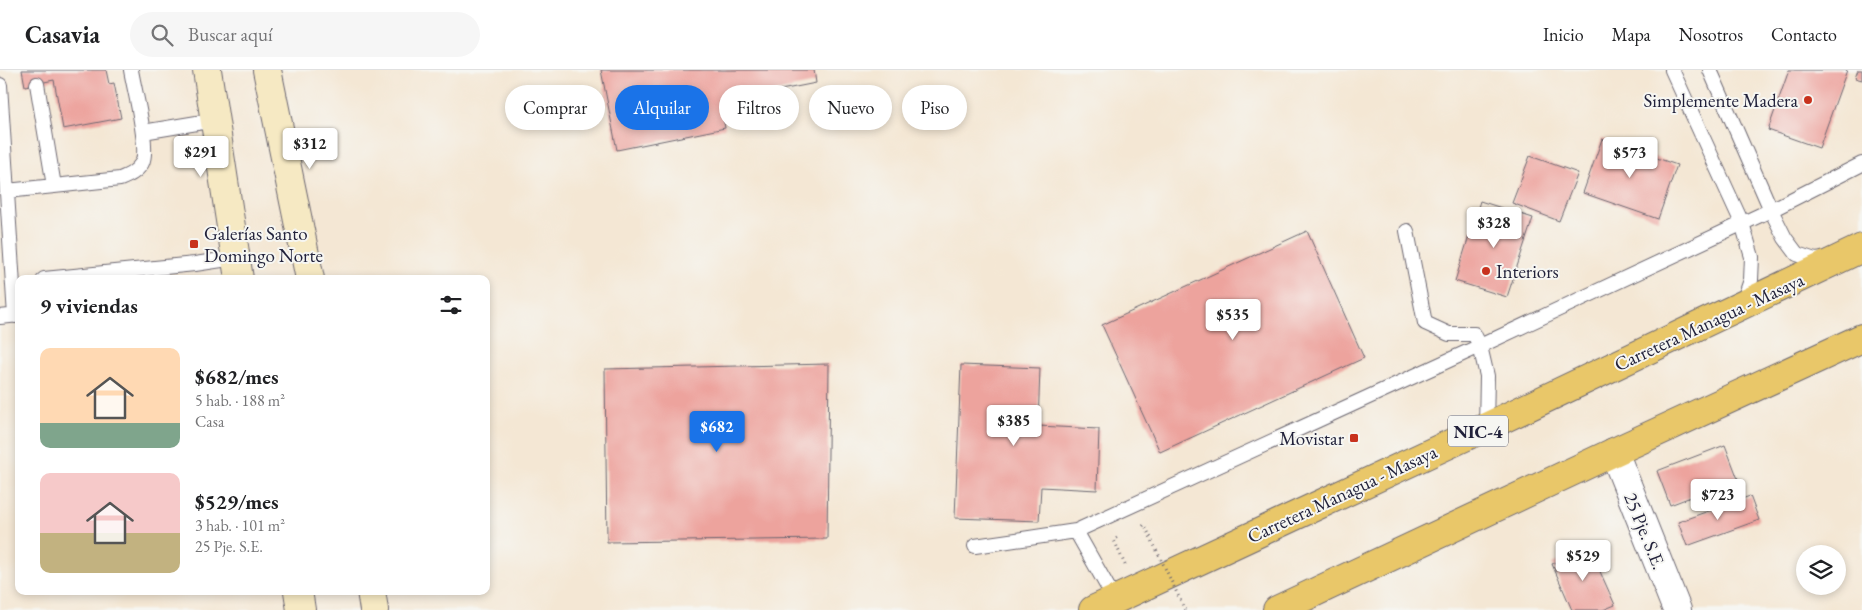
<!DOCTYPE html>
<html lang="es">
<head>
<meta charset="utf-8">
<style>
	body { margin:0; font-family:"EB Garamond",serif; background:#f6f6f6; color:#202124; height:100vh; display:flex; flex-direction:column; font-size:19px; white-space:nowrap }
	* { box-sizing:border-box; margin:0 }
	p { font-size:16px; color:#757577 }
	.icon { flex:none; width:28px; height:28px; fill:none; stroke:currentColor; stroke-width:2; stroke-linecap:round; stroke-linejoin:round }
	.map { position:relative; flex:1; overflow:hidden }
	.drawer { position:absolute; left:15px; top:205px; width:475px; height:320px; display:flex; flex-direction:column; background:#fff; border-radius:10px; box-shadow:0 2px 8px #0003 }
	.drawer>* { flex:none }
	.guide { position:absolute; left:505px; top:15px; width:475px; height:45px; display:flex; gap:10px }
	.tools { position:absolute; left:1796px; top:475px; display:grid; gap:10px }
	.tools a { display:grid; place-items:center; width:50px; height:50px; border-radius:50%; background:#fff; box-shadow:0 2px 8px #0003; font-size:25px }
	.price { position:absolute; translate:-50% -42px; padding:0 11px; border-radius:5px; background:#fff; color:#222; font-size:16px; line-height:32px; filter:drop-shadow(0 1px 2px #0008) }
	.price::after { content:''; position:absolute; left:50%; top:30px; width:15px; height:11px; margin-left:-8px; background:inherit; clip-path:polygon(0 0,100% 0,50% 100%) }
	.price.selected { background:#1a73e8; color:#fff }
	ul { padding:0; list-style:none }
	li { display:flex; align-items:center; gap:15px; height:125px; padding:0 25px }
	li span { display:grid; place-items:center; flex:none; width:140px; height:100px; border-radius:10px; color:#555 }
	li>.icon { margin-inline-start:auto }
	span .icon { width:60px; height:60px; fill:#fffc; stroke-width:1 }
	li b { font-size:21px }
	h2 { display:flex; justify-content:space-between; align-items:center; height:60px; padding:0 25px; font-size:21px }
	.tag { padding:0 18px; border-radius:22px; background:#fff; box-shadow:0 2px 8px #0003; font-size:18px; line-height:45px }
	.tag.selected { background:#1a73e8; color:#fff }
	header { display:flex; align-items:center; gap:30px; box-sizing:border-box; height:70px; padding:0 25px; background:#fff; border-bottom:1px solid #e0e0e0 }
	header strong { font-size:24px }
	nav { display:flex; gap:28px; margin-inline-start:auto; font-size:18px }
	.search { width:350px; height:45px; background:#f6f6f6; display:flex; align-items:center; gap:12px; box-sizing:border-box; padding:0 18px; border-radius:28px; color:#757577; font-size:19px }
	.map>svg:first-child { display:block }
	.building { fill:#eda39d }
	.lines { fill:none; stroke-linecap:round; stroke-linejoin:round }
	.service-casing { stroke:#6c6771; stroke-width:16 }
	.minor-casing { stroke:#6c6771; stroke-width:30 }
	.secondary-casing { stroke:#6c6771; stroke-width:30 }
	.trunk-casing { stroke:#6c6771; stroke-width:30 }
	.path { stroke:#6c6771; stroke-width:3; stroke-dasharray:1 4; stroke-linecap:butt }
	.service { stroke:#fff; stroke-width:14 }
	.minor { stroke:#fff; stroke-width:28 }
	.secondary { stroke:#f6e9c3; stroke-width:28 }
	.trunk { stroke:#e9c769; stroke-width:28 }
	.path-bridge { stroke:#6c6771; stroke-width:3; stroke-dasharray:1 4; stroke-linecap:butt }
	.poi-dot { fill:#c8321e; stroke:#f6f6f2; stroke-width:2 }
	.labels { text-anchor:middle; dominant-baseline:central; stroke-width:4; stroke-linejoin:round; paint-order:stroke }
	.shield { fill:#f6f6f2; stroke:#626272; stroke-width:1 }
	.shield-label { font-size:18px; font-weight:bold; fill:#22223b }
	.poi-label { font-size:19px; fill:#22223b; stroke:#f6f6f2; text-anchor:end }
	.street-label { font-size:19px; fill:#22223b; stroke:#f6f6f2 }
</style>
</head>
<body>
<header>
<strong>Casavia</strong>
<div class="search"><svg class="icon" aria-label="search" viewBox="0 0 24 24"><circle cx="10" cy="10" r="6"/><path d="M15 15l6 6"/></svg>Buscar aquí</div>
<nav><a>Inicio</a><a>Mapa</a><a>Nosotros</a><a>Contacto</a></nav>
</header>
<div class="map">
<svg width="1862" height="540" viewBox="0 0 1862 540">
	<rect width="100%" height="100%" fill="#f6f6f2"/>
	<filter id="ink" filterUnits="userSpaceOnUse"><feTurbulence type="fractalNoise" baseFrequency=".02" numOctaves="2"/><feDisplacementMap in="SourceGraphic" scale="10" xChannelSelector="R" yChannelSelector="G"/><feConvolveMatrix kernelMatrix="1 2 1 2 8 2 1 2 1" color-interpolation-filters="sRGB"/></filter>
	<filter id="wash" filterUnits="userSpaceOnUse"><feTurbulence type="fractalNoise" baseFrequency=".0096" numOctaves="4" result="noise"/><feDisplacementMap in="SourceGraphic" scale="20" xChannelSelector="R" yChannelSelector="G"/><feGaussianBlur stdDeviation="1.12" result="paint"/><feColorMatrix in="noise" values="0 0 0 0 0 0 0 0 0 0 0 0 0 0 0 0 0 1.4 0 .05"/><feComposite in="paint" operator="in"/></filter>
	<g filter="url(#wash)">
		<rect width="100%" height="100%" fill="#f4e7d4"/>
		<g id="blocks">
			<path class="building" d="M22,0H106L109,14L114,13L121,48L63,59L54,10L25,16Z
				M601,0H814L816,13L720,32L725,58L617,80Z
				M1789,0H1847L1819,78L1768,60Z
				M1858,0H1862V10L1855,8Z
				M1602,69L1677,95L1658,149L1583,123Z
				M1530,86L1578,103L1559,151L1512,133Z
				M1480,131L1533,148L1507,227L1455,211Z
				M1307,161L1364,288L1160,382L1102,255Z
				M829,294L827,469L607,472L605,299Z
				M961,295L1040,298L1038,356L1099,359L1097,420L1041,417L1039,451L955,448Z
				M1725,375L1738,409L1670,435L1657,401Z
				M1750,426L1759,450L1687,476L1678,452Z
				M1589,477L1615,535L1603,540H1572L1552,494Z"/>
		</g>
	</g>
	<g filter="url(#ink)">
		<use href="#blocks" fill-opacity="0" stroke="#6c6771" stroke-width="1"/>
		<g class="lines">
			<g class="service-casing">
				<path id="service" d="M1672,0L1742,153L1752,187L1751,210L1745,227L1741,232
					M1710,0L1771,140L1785,168L1797,184L1815,190L1825,189
					M37,14L54,116
					M0,15L15,246
					M143,62L215,50
					M7,121L120,109C130,105 136,102 142,93C150,78 134,19 131,0
					M44,209L195,194L235,188
					M0,247L19,245
					M1486,357L1487,306L1480,276L1771,140L1862,94
					M975,476L1076,461
					M1115,530L1076,461L1480,276L1474,264H1449L1425,253L1407,161"/>
			</g>
			<g class="minor-casing">
				<path id="minor" d="M1614,382L1677,540"/>
			</g>
			<g class="secondary-casing">
				<path id="secondary" d="M207,0L239,209
					M267,0L310,209
					M298,521L301,540
					M371,521L374,540"/>
			</g>
			<g class="trunk-casing">
				<path id="trunk" d="M1093,540L1486,357L1862,178
					M1277,540L1614,382L1862,268"/>
			</g>
			<path class="path" d="M1143,456L1144,455L1148,462
				M1117,468L1114,470L1125,495"/>
			<use href="#service" class="service"/>
			<use href="#minor" class="minor"/>
			<use href="#secondary" class="secondary"/>
			<use href="#trunk" class="trunk"/>
			<path class="path-bridge" d="M1148,462L1185,540"/>
		</g>
	</g>
	<g class="poi-dot">
		<circle cx="1808" cy="30" r="5"/>
		<rect x="189" y="169" width="10" height="10" rx="2.5"/>
		<circle cx="1486" cy="201" r="5"/>
		<rect x="1349" y="363" width="10" height="10" rx="2.5"/>
	</g>
	<g class="labels">
		<rect class="shield" x="1448" y="345.5" width="60" height="31" rx="4"/>
		<g class="shield-label">
			<text x="1478" y="361">NIC-4</text>
		</g>
		<g class="poi-label">
			<text x="1798" y="30">Simplemente Madera</text>
			<text x="204" y="163" text-anchor="start">Galerías Santo<tspan x="204" dy="22">Domingo Norte</tspan></text>
			<text x="1496" y="201" text-anchor="start">Interiors</text>
			<text x="1344" y="368">Movistar</text>
		</g>
		<g class="street-label">
			<text transform="translate(1709 252) rotate(-25)">Carretera Managua - Masaya</text>
			<text transform="translate(1342 424) rotate(-25)">Carretera Managua - Masaya</text>
			<text transform="translate(1645 461) rotate(68)">25 Pje. S.E.</text>
		</g>
	</g>
</svg>
<div class="tools">
<a><svg class="icon" aria-label="layers" viewBox="0 0 24 24"><path d="M12 4l9 5-9 5-9-5zM3 14l9 5 9-5"/></svg></a>
</div>
<b class="price" style="left:310px;top:100px">$312</b>
<b class="price" style="left:201px;top:108px">$291</b>
<b class="price" style="left:1630px;top:109px">$573</b>
<b class="price" style="left:1494px;top:179px">$328</b>
<b class="price" style="left:1233px;top:271px">$535</b>
<b class="price" style="left:1014px;top:377px">$385</b>
<b class="price selected" style="left:717px;top:383px">$682</b>
<b class="price" style="left:1718px;top:451px">$723</b>
<b class="price" style="left:1583px;top:512px">$529</b>
<div class="guide">
<a class="tag">Comprar</a>
<a class="tag selected">Alquilar</a>
<a class="tag">Filtros</a>
<a class="tag">Nuevo</a>
<a class="tag">Piso</a>
</div>
<section class="drawer">
<h2>9 viviendas<svg class="icon" aria-label="filters" viewBox="0 0 24 24"><path d="M4 7h16M4 17h16"/><circle cx="9" cy="7" r="2"/><circle cx="15" cy="17" r="2"/></svg></h2>
<ul>
<li><span style="background:linear-gradient(#ffd9b3 75%,#7fa58c 0)"><svg class="icon" aria-label="home" viewBox="0 0 24 24"><path d="M3 11l9-7 9 7M6 9v11h12V9"/></svg></span><div><b>$682/mes</b><p>5 hab. · 188 m²</p><p>Casa</p></div></li>
<li><span style="background:linear-gradient(#f6c9c9 60%,#c2b280 0)"><svg class="icon" aria-label="home" viewBox="0 0 24 24"><path d="M3 11l9-7 9 7M6 9v11h12V9"/></svg></span><div><b>$529/mes</b><p>3 hab. · 101 m²</p><p>25 Pje. S.E.</p></div></li>
</ul>
</section>
</div>
</body>
</html>
